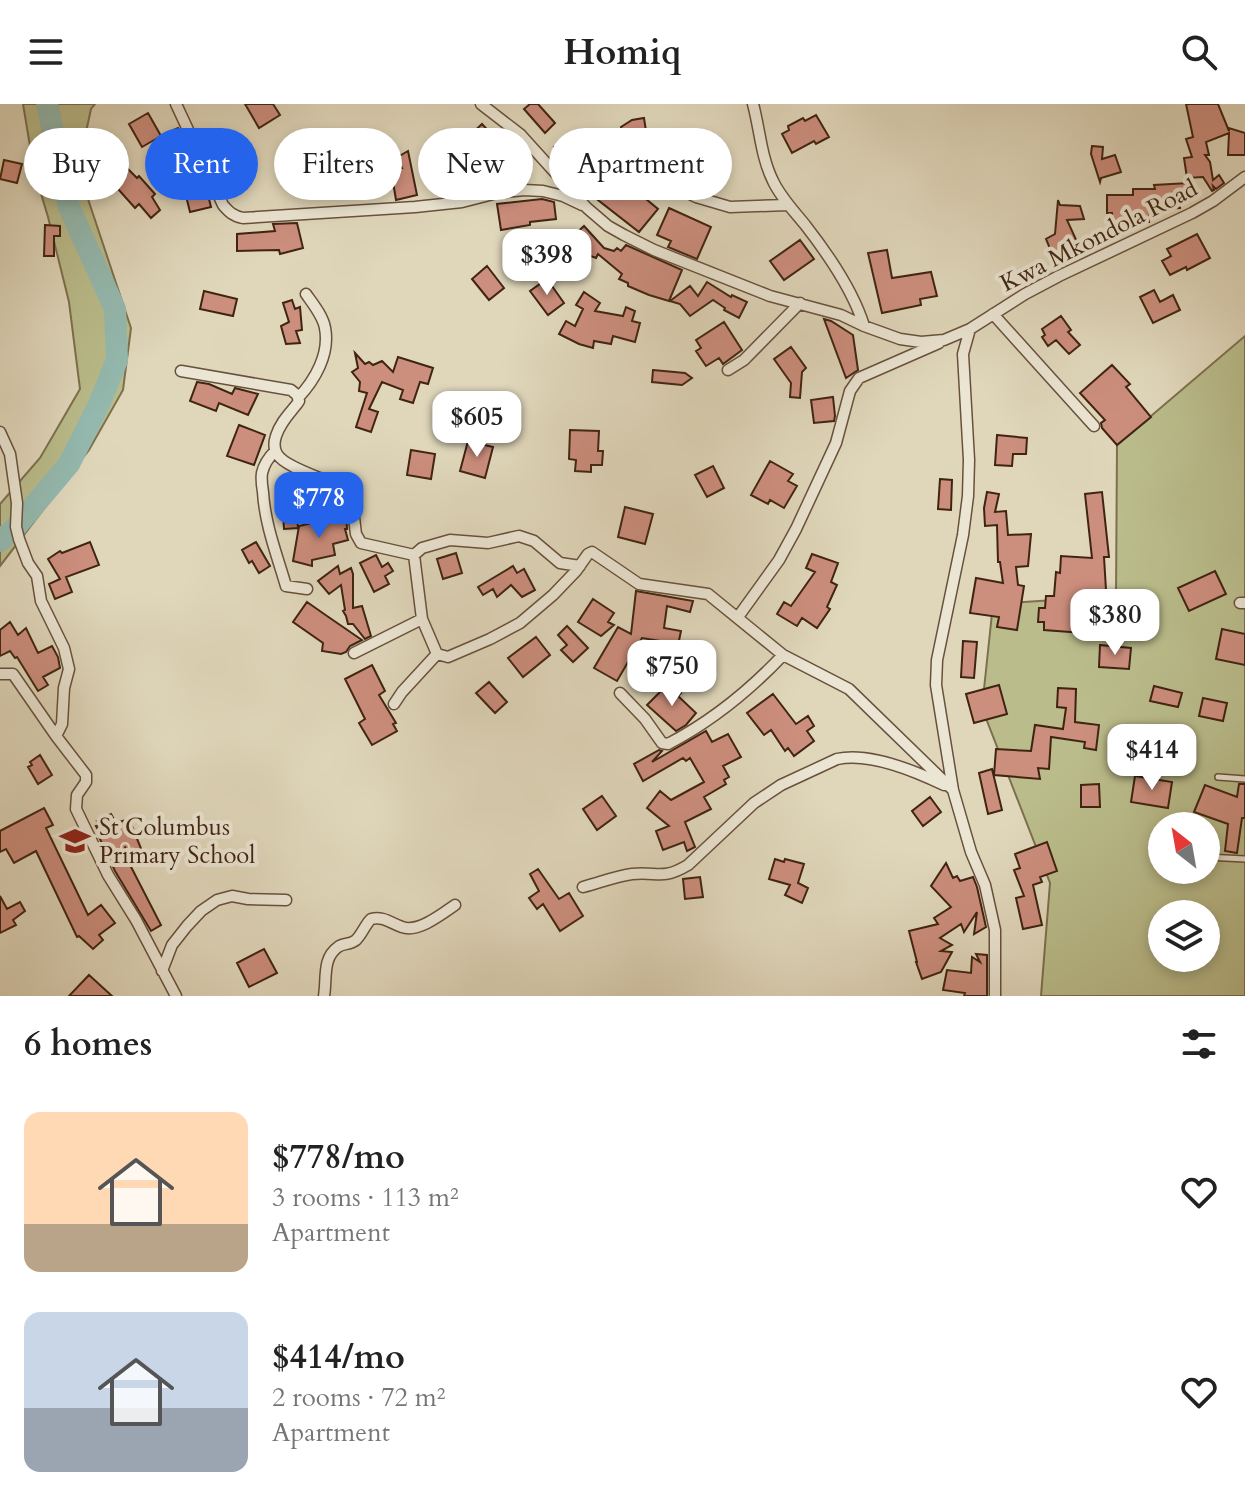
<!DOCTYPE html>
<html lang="en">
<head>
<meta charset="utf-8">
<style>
	body { margin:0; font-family:Cardo,serif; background:#f2f2f2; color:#222; height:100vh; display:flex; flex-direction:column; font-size:30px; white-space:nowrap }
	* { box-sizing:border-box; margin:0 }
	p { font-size:26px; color:#767676 }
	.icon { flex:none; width:44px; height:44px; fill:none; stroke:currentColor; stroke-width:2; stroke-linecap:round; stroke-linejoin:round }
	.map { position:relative; height:892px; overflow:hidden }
	.sheet { display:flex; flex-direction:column; background:#fff; flex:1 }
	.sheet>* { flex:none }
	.top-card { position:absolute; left:24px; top:24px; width:800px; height:72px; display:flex; gap:16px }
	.needle { width:52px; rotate:329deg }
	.tools { position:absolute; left:1148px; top:708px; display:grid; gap:16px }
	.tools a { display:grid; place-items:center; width:72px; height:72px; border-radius:50%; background:#fff; box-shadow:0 4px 12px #0003; font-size:40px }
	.price { position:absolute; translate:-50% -68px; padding:0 18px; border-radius:16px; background:#fff; color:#222; font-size:26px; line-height:52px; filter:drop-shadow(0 2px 4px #0008) }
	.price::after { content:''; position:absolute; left:50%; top:48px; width:24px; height:18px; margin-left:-12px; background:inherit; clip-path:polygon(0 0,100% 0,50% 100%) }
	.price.active { background:#2563eb; color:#fff }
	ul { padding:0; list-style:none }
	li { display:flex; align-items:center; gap:24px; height:200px; padding:0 24px }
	li span { display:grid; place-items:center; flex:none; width:224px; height:160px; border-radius:16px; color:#555 }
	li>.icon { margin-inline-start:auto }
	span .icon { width:96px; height:96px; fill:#fffc; stroke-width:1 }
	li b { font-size:34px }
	h2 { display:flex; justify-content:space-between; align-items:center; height:96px; padding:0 24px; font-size:34px }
	.tag { padding:0 28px; border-radius:36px; background:#fff; box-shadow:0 4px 12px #0003; font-size:28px; line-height:72px }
	.tag.active { background:#2563eb; color:#fff }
	header { display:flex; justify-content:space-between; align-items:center; height:104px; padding:0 24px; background:#fff; font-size:36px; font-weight:700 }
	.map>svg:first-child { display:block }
	.green { fill:#babc8b; stroke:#7d704e; stroke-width:2; fill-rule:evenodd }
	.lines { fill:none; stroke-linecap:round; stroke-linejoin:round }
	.river { stroke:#94bab0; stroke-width:22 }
	.building { fill:#cc8e7d; stroke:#402412; stroke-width:2 }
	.service-casing { stroke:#68513c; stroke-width:8 }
	.minor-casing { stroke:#68513c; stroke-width:13 }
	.service { stroke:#ebe5d3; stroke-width:5 }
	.minor { stroke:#ebe5d3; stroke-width:10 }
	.labels { text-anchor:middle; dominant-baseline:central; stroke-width:8; stroke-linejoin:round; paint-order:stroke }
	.street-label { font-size:24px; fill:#402412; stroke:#ebe5d3 }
	.poi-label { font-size:24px; fill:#402412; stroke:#ebe5d3; text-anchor:start }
</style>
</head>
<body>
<header><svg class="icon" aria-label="menu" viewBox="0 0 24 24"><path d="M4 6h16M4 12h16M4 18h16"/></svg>Homiq<svg class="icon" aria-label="search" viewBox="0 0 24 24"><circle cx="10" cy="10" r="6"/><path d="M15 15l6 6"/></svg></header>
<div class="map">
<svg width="1245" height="892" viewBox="0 0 1245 892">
	<rect width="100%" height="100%" fill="#e0d7bb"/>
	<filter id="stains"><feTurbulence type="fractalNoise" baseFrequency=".0025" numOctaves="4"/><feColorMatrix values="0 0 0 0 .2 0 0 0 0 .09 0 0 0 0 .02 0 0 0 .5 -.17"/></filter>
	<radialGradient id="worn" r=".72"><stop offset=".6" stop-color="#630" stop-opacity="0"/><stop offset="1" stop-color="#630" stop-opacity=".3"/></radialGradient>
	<path class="green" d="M23,0H95L91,5L78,65L131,224L123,286L89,346L0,462V400L40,354L80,285L69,198L48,113L34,66Z
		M1245,232V892H1041L1050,779L982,604L993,500L1116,492L1117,341ZM1162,722H1206V766H1162ZM1162,810H1206V854H1162Z"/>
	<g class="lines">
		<path class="river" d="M0,437L16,423L69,360L100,298L117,256L115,205L69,103L47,0"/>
	</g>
	<path class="building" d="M245,0H273L280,11L259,24Z
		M530,0H538L555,19L545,29L524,5Z
		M1186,0H1218L1229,27V24L1245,29V51H1228L1229,29L1206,38L1209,51H1205L1210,58L1213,76L1219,71L1224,79L1216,85L1213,82L1214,86L1212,87L1203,73L1187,74L1184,54L1192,53L1186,35L1193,33Z
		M148,9L161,32L142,43L129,20Z
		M816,11L829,33L816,40L814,37L792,49L782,30L789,26L788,22L803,14L805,17Z
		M644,14L646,27L633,38L632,37L629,38L621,23L632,16Z
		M482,20L495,34L492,38L497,44L483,57L492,73L481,79L464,50L449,58L443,48L466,35Z
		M178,24L189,46L174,53L164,30Z
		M667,27L673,37L644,54L639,46L647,36L648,40Z
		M565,37L572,48L579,42L600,67L591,75L570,49L560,55L554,43Z
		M1092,42L1103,43L1102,55L1115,51L1121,68L1101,74L1100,78L1091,50Z
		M408,47L417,91L396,96L391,66L402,64L396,54Z
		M4,56L22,60L17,79L0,75Z
		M124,61L137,74L139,72L155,90L152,93L160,106L151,114L139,100L135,104L110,76Z
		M618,72L658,105L639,128L598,96Z
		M1189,79L1190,91L1184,92V98L1180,99V104L1157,105L1160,112H1149V118H1112V109H1107V91H1133V85H1155L1154,81Z
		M206,83L211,103L190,108L185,88Z
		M542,95L554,98L556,115L530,118V121L501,126L497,100Z
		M1058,96L1060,101L1080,102L1084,115L1067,116L1078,140L1053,152L1046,135L1055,130Z
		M669,104L711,123L697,155L668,143L671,137L657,131Z
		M297,119L303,144L280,150L279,146L237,147V130L275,127L273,120Z
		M45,121L60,122V132H54V152H44Z
		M584,122L604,144L614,147L617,144L621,147L626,141L682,166L669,197L649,191L628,182V179L619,175L622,170L598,150L596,154L580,148L569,157L555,139L566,130L570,135Z
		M1197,130L1210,154L1187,166L1186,163L1170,171L1162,157L1171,152L1167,145Z
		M800,136L814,155L784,176L770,157Z
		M887,146L892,174L931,168L937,192L920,195L921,201L882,209L868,149Z
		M487,162L504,184L489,196L472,175Z
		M547,175L564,199L548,211L530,187Z
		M707,178L731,193L732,191L747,198L739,214L724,206L725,204L713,196L690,212L680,200L670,197L690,182L698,192Z
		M1154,186L1160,198L1173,191L1180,206L1153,219L1140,193Z
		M204,187L237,195L233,212L200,205Z
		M584,188L600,199L595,207L623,212L626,203L635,207L632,217L640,219L635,238L613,232L611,240L594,237L593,244L579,240L559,230L566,217L575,222L583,205L576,201Z
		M292,196L295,205L300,203L302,226L296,227L300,239L286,240L281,222L289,218L283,199Z
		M1061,212L1071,226L1068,228L1080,241L1069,250L1056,236L1048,242L1042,233L1045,231L1042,225Z
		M824,215L831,217L853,231L858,266L846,274Z
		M724,218L742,246L723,260L719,254L706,262L696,247L701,244L696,236Z
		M791,243L806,264L802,268L800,294L790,293L791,279L774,255Z
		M355,249L365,260L369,258L373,261L382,257L393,268L398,253L433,264L428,280L420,278L413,299L400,295L403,286L382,278L369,305L378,308L371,328L356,323L367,289L359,287L360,278L352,268L358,264Z
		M1112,261L1130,280L1126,283L1151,313L1117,341L1102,324L1101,319L1105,316L1080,289Z
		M653,266L685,269L692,274L682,281L652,278Z
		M197,278L209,280L232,290L235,284L258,290L248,311L219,299L216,307L190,297Z
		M833,293L835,312L834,317L814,319L811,296Z
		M239,321L265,331L254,361L227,352Z
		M570,326L599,327L598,347H603L602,361H591V368L575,367L576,356L569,355Z
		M997,331L1027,334L1026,350H1013L1012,362L995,361Z
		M468,337L493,343L485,374L460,367Z
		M411,346L435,350L431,375L407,371Z
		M770,357L793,370L788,377L797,382L784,404L770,396L768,400L751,391Z
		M713,362L724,384L707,393L695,371Z
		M940,375L952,376L951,406L938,405Z
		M987,388L999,390L995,408L1006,407L1008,431L1031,430L1028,462L1016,463L1018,481L1024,482L1017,526L997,523L999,513L970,509L976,474L1003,479L1000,458H998L997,421L985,422L984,404Z
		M1102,388L1109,453H1104L1106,486L1087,487L1083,529L1044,526V518H1038L1039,504H1045L1046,492H1054L1056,468L1060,469L1061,452L1092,454L1085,390Z
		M295,391L298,424L284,425L282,392Z
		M625,403L653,410L645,440L618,433Z
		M346,411L347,425H345L348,436L333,440L335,451L312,456V462L293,457L299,422Z
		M90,438L99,461L66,473L72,488L55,495L49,480L60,475L48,455L60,447L62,449Z
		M256,438L270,462L259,469L252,457L249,459L242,446Z
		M456,449L462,469L443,475L437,455Z
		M812,450L838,459L831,478L837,481L827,503L830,505L817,524L802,514L797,522L777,510L784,498L791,502L815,468L806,464Z
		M376,451L382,463L388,459L393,467L385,472L389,480L374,488L360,459Z
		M338,462L340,470L351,464L353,470V504L362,502L371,532L365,535L353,520H348L346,512L343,507L345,506L341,481L329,490L318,477Z
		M513,462L517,469L524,465L535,486L522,493L511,481L497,493L493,485L483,491L478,483Z
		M1215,467L1226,490L1189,507L1178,484Z
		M636,487L693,497L690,508L667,502L664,524L681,527L677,546L666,544L667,538L642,534L617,577L594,564L618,523L631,530Z
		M593,495L614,509L608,518L614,521L601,532L578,518Z
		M307,498L327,512L362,536L350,542L346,548L341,550L322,547L323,539L293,518Z
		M10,518L18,531L26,524L38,549L52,542L58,553L60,564L43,573L48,581L38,587L17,553L15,554L10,547L0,552V526Z
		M567,522L588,544L573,558L561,546L567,541L558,531Z
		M1222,525L1245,530V561L1216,555Z
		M536,533L550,551L523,573L508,554Z
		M963,537L977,538L974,574L961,573Z
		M1100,541L1131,544L1129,565L1099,563Z
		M372,561L385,587L379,591L396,619L393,620L397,627L372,641L359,619L365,615L345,575Z
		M489,578L507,598L495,609L476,589Z
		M670,578L681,589L678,592L696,609L686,621L676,627L647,601Z
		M999,581L1007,610L974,619L966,590Z
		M1154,582L1182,589L1178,603L1150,597Z
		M1058,584L1076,585L1075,618L1099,621L1096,646L1084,644L1085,638L1051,633L1049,665L1038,664L1040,675L994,671L996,645L1031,647L1035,621L1063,625L1066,604L1057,603Z
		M773,590L796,620L808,612L814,622L807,627L814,637L794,652L788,644L785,647L771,626L764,631L747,609Z
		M1203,594L1227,599L1223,617L1199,612Z
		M706,627L712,638L728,630L741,653L723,662L729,673L724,676L726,680L704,693L711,705L685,718L695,743L687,747L684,738L663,746L656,727L669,722L647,704L660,687L671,696L704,678L690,654L686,657L683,654L643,677L634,660L659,646L662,647L652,658Z
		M40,651L52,671L38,680L28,663L32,661L30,658Z
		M992,665L1002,706L988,710L979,669Z
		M1135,672L1172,678L1168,704L1131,698Z
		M1099,680L1100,703H1081V681Z
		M1239,680H1245V714H1242L1237,749L1225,747L1228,720L1194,708L1205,681L1237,693Z
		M602,692L616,712L597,726L583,705Z
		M930,693L941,708L923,722L912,707Z
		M44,704L53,721L46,724L88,811L101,801L115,819L99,831L103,836L93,845L79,832L77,833L36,747L14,759L6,745L0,748V727Z
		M111,710L116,719L129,715L142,747L128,757L161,821L151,827L115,767L98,731L100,730L96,722L101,721L97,717Z
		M1047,738L1057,767L1040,773L1042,778L1033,781L1042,821L1023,825L1016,794L1024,792L1014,766L1020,764L1015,750Z
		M775,755L784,758L785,755L804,760L798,779L808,784L802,799L785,791L790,781L769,775Z
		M946,759L953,774L957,772L960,777L973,773L977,783L986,823L974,830L977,808L964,828L961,820L940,834L952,841L941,847L952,848L941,868L922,875L916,858H917L909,827L938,820L934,814L951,803L931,782Z
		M538,765L559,795L569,789L583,812L560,827L543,800L537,805L529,794L539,787L530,770Z
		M700,773L703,793L685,795L683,775Z
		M0,792L7,805L20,798L25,807L13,816L16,821L0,829Z
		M264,845L277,869L249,883L237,859Z
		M976,850L987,851V892H964L965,889L943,886L947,866L971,869L972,853L980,858Z
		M89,871L112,892H69Z"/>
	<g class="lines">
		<g class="service-casing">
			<path id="service" d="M1218,673L1245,675
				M1206,753L1245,755"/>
		</g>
		<g class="minor-casing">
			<path id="minor" d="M176,0L223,101C229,108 233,112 243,114L415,103L462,98L497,89L524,86L543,87L563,92L582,101
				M481,0L521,31L587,104L608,122L624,131L654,146L770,192L841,211L864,222L900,235L921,238L944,236L970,225L1025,190L1059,172L1192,109L1213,97L1245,73
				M753,0C760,26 761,53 773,77C781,94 794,107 806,122C827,149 854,189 864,222
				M651,71L696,93L730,103L787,101
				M993,210L1094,322
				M970,225L963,250L969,356L968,392L963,431L937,556L936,581L953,686L971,748L985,781L995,826V892
				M728,266L744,256L800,199
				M181,267L291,286L297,291L299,297L297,300C289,310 280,319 276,332C274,338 274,345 277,350C286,365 334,377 351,389L356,430L361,439L414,451L422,515L437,550L448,553L490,535L520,519L553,491L576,467L588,450L592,448L639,480L708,490L783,551L849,585L953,686
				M298,294C315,276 330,250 325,224C323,212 313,200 306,190
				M0,328L10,350L17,399L16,423L19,435L28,459L37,472L41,497L64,544L69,565L64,584L62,620L56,632
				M275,347C269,353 264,360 262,369C261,375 262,382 263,388C265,421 277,451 286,482L307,485
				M414,451L422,444L450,436L488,439L519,432L534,437L560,459L580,462
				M1240,499H1245
				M738,513L779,456L796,425L836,339L850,287L859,274L939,239
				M354,549L422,515
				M0,570H13L56,632L86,671V678L77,691L76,705L108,771L136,816L176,892
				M620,589L645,615L662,639L668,640C712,617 749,587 783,551
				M394,600L402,588L437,550
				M583,783C599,779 616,772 632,770C658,767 661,777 688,761L754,699L781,681L837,655C868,648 915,667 944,681
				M162,867L172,841L187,822L201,807L217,796L232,792L248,795L286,796
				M324,892C327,875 322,854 338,843C343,839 350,841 356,836C362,830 365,821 371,815C384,812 390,819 402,823C418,829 442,810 455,801"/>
		</g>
		<use href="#service" class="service"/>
		<use href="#minor" class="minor"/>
	</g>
	<defs>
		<g id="school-bare" transform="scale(2.4)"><path d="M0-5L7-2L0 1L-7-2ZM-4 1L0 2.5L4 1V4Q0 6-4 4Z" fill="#8f2418" stroke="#ebe5d3" stroke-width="2.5" paint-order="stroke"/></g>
	</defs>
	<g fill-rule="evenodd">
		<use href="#school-bare" x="75" y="737"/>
	</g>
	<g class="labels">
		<g class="street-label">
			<text transform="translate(1099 132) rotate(-27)">Kwa Mkondola Road</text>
		</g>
		<g class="poi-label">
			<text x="99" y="723">St Columbus<tspan x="99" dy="28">Primary School</tspan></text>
		</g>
	</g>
	<rect width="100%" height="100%" filter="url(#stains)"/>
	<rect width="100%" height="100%" fill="url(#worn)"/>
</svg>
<div class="tools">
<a><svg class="needle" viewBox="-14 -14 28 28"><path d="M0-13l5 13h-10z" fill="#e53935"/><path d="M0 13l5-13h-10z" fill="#767676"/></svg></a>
<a><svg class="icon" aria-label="layers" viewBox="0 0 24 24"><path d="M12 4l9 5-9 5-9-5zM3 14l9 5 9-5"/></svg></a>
</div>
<b class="price" style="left:547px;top:193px">$398</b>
<b class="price" style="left:477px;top:355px">$605</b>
<b class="price active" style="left:319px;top:436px">$778</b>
<b class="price" style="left:1115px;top:553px">$380</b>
<b class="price" style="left:672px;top:604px">$750</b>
<b class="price" style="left:1152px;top:688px">$414</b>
<div class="top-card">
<a class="tag">Buy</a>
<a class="tag active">Rent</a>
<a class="tag">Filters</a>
<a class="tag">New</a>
<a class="tag">Apartment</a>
</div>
</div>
<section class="sheet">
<h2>6 homes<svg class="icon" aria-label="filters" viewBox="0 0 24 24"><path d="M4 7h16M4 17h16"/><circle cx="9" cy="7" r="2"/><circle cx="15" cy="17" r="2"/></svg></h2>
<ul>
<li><span style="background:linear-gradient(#ffd9b3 70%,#b9a48a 0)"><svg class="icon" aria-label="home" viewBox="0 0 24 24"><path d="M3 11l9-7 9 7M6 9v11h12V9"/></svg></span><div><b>$778/mo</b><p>3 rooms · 113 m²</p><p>Apartment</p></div><svg class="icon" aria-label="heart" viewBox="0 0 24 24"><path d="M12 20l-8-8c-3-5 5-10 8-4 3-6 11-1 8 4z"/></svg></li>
<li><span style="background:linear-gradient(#c9d6e8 60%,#9aa5b1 0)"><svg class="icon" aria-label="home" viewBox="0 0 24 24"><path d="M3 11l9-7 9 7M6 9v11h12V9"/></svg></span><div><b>$414/mo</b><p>2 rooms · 72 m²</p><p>Apartment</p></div><svg class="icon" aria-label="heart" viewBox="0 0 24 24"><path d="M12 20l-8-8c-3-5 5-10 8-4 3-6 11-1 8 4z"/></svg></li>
</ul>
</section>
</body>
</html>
